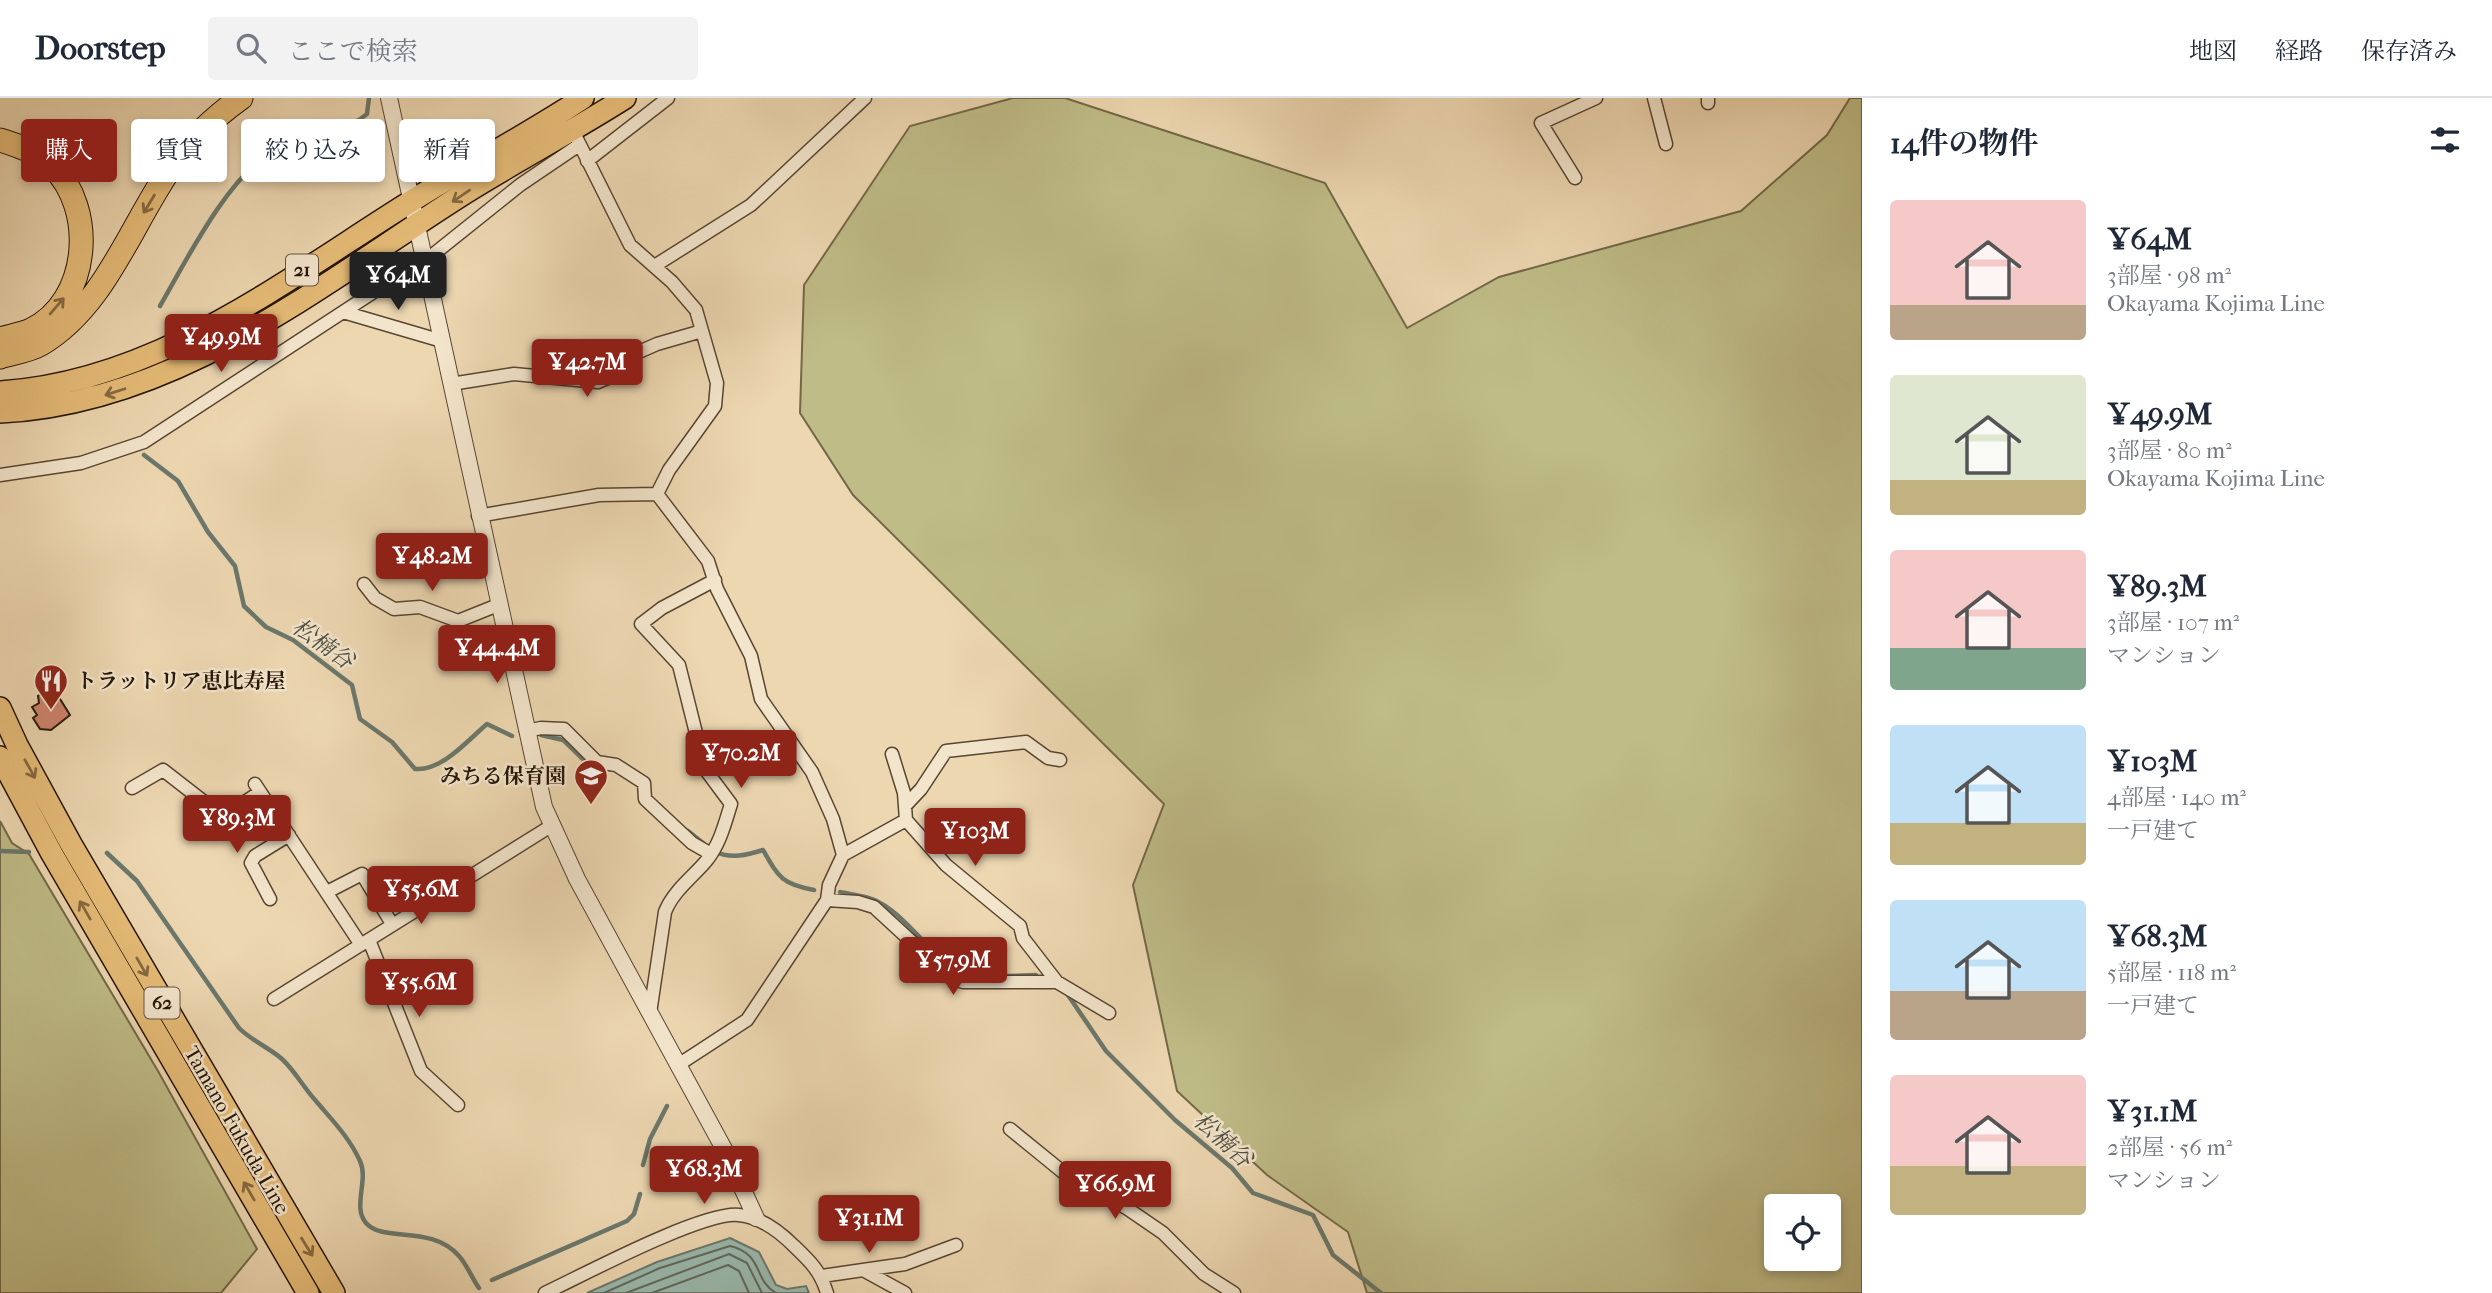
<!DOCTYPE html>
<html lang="ja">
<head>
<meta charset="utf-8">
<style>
	body { margin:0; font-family:"IM FELL French Canon","Noto Serif JP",serif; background:#f2f2f3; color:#1f2937; height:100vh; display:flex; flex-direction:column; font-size:26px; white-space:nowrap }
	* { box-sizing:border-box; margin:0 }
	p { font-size:23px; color:#747a83 }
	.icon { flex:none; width:38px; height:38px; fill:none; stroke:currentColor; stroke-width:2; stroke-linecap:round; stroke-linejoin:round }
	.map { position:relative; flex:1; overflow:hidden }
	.sheet { display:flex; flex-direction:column; background:#fff; width:630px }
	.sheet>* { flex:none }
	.guide { position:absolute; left:21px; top:21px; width:665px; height:63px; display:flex; gap:14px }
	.tools { position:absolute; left:1764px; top:1096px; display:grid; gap:14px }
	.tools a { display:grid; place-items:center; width:77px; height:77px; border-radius:7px; background:#fff; box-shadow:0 4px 10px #0003; font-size:35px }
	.price { position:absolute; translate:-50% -60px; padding:0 16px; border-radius:7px; background:#8f2418; color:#fff; font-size:23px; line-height:46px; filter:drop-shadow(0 2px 4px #0008) }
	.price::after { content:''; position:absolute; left:50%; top:42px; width:21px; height:16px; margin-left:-10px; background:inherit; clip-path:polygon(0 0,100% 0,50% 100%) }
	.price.active { background:#222; color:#fff }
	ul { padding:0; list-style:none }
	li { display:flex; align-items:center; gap:21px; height:175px; padding:0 28px }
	li span { display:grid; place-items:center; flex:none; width:196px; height:140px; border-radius:7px; color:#555 }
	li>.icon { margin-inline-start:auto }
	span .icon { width:84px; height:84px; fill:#fffc; stroke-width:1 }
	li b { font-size:30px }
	h2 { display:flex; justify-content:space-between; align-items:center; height:84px; padding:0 28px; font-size:30px }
	.chip { padding:0 24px; border-radius:7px; background:#fff; box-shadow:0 4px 10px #0003; font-size:24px; line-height:63px }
	.chip.active { background:#8f2418; color:#fff }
	header { display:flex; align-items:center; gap:42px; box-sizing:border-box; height:98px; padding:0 35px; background:#fff; border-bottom:2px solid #e0e1e3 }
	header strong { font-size:33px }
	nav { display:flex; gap:38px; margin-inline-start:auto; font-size:24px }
	.search { width:490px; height:63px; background:#f2f2f3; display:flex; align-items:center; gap:18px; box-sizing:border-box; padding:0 24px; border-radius:7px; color:#747a83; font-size:26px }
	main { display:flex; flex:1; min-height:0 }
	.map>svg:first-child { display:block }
	.green { fill:#bfbc87; stroke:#726948; stroke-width:2; fill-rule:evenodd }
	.water { fill:#99b9ae; stroke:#6b786c; stroke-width:2 }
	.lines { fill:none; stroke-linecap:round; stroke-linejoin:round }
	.shore { stroke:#60685b; stroke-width:2 }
	.stream { stroke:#6b786c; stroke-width:4.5 }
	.building { fill:#cf846f; stroke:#261608; stroke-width:2 }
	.minor-casing { stroke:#584632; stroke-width:15 }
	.tertiary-casing { stroke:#584632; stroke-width:18 }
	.primary-casing { stroke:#261608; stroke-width:24 }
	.motorway-casing { stroke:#261608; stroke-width:25 }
	.minor { stroke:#f3e5cc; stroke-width:12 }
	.tertiary { stroke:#f3e5cc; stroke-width:16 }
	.primary { stroke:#e6bc78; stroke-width:21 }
	.motorway { stroke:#e6bc78; stroke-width:23 }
	.oneway { stroke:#866940 }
	.labels { text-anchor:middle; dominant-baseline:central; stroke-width:5; stroke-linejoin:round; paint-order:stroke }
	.shield { fill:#f3e5cc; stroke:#645443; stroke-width:2 }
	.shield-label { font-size:19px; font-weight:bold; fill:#261608 }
	.poi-label { font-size:21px; font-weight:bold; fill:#261608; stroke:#f3e5cc; text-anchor:start }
	.street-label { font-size:21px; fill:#261608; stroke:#f3e5cc }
	.water-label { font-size:23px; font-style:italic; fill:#4e4f42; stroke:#f3e5cc }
</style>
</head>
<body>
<header>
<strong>Doorstep</strong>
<div class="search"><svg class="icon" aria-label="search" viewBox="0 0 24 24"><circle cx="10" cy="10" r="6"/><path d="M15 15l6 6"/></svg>ここで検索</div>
<nav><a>地図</a><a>経路</a><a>保存済み</a></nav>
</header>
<main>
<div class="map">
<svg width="1862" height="1195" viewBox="0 0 1862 1195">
	<rect width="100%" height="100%" fill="#edd7b1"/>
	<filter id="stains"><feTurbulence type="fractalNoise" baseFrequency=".00286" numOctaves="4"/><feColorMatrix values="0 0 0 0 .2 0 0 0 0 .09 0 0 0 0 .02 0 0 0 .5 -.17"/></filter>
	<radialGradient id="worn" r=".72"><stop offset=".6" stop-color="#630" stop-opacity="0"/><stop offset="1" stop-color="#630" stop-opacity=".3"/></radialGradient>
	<path class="green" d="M1013,0H1065L1325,85L1407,230L1499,179L1741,113L1827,37L1850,0H1862V1195H1367L1348,1134L1267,1077L1177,993L1133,787L1164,706L853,397L800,315L804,187L910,28ZM1776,1108H1829V1160H1776Z
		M0,723L12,745L29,756L158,973L257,1151L221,1195H0Z"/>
	<path class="water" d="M730,1140L759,1154L776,1187L787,1191L806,1188L809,1195H587L657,1164Z"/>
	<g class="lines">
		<path class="shore" d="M604,1195L660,1170L730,1148C764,1156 753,1182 776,1195
			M626,1195L729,1156L747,1165L762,1195
			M652,1195L728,1167L739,1173L749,1195"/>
		<path class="stream" d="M160,208C186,163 227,80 273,53C298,39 331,32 359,22L367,16L369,0
			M144,357L178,383L208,434L235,468L244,508L266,529L293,542L352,587L360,621L392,644L415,671C442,673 467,643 487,626L512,638
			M541,637L563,642L591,669L599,670
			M688,733L703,745
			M0,753L29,754
			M716,754C731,761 747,757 763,752C779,780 782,786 814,792
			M107,755L137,783L239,930C252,943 268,949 282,961C295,973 304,990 316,1003C332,1022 349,1039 360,1063C369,1082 352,1109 366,1125C383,1145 431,1126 459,1158C467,1167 472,1180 479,1190
			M840,794C854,797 870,798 882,806C913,825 932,860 965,879
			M1008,878L1036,877
			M1068,897L1106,953L1175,1022L1232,1070L1253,1095L1313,1117L1333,1157L1381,1195
			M643,1067L650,1041L667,1008
			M492,1182L627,1123L634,1116L640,1096"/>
	</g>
	<path class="building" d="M52,588L70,617L51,632L40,631L33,620L37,617L32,609L39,605L38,598Z"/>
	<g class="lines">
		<g class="minor-casing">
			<path id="minor" d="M1654,0L1666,46
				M1708,0V5
				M571,29L630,147L672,184L696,212L717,285L715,308L669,372L657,396
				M587,63L668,0
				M1575,80L1541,25L1596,0
				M425,163L520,87L579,47
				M656,167L751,107L865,0
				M343,214L442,243
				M451,286L514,276L598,284L617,276L632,257L657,246L702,233
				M0,377L81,365L144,344L392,182L429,186
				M657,396L708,463L717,491L751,558L761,601L812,674L833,721L843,757L829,787L827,802L747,922L678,967
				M478,418L599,397L657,396
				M364,486L375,500L394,511L420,509L458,523L498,507
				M526,633L541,630L564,631L597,664L616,667L644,685L645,701L692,745L711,756
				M892,656L904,695L906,722L946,767L1020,828L1023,840L1057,884
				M255,686L361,847
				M132,690L163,672L217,714L227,716L260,694
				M905,708L921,691L946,653L1026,644L1048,660L1060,662
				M843,757L906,722
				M327,794L362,776L392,826
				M270,801L251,765L255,758L289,737
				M827,802L858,804L874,809L951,880L963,884H1057L1109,915
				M369,842L421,973L458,1007
				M274,901L551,728
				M650,915L665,814C673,793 693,779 707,762C720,746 725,725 731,706L705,671L679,567L641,526L662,510L715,482
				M1010,1031L1064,1075L1128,1111L1163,1135L1204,1176L1234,1195
				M863,1172L905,1166L956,1147
				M822,1178L863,1172L905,1195
				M545,1195C583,1177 703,1113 739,1117C760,1119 779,1133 794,1148C810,1163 821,1174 827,1195"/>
		</g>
		<g class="tertiary-casing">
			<path id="tertiary" d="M389,0L544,709L577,781L724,1051L756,1120"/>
		</g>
		<g class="primary-casing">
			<path id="primary" d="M0,294C156,284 282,184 410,104C467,68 527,37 583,0
				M0,314C177,306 321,186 465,95C518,62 573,33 625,0
				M0,610L17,647L71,746L334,1195
				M0,659L52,756L308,1195"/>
		</g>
		<g class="motorway-casing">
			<path id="motorway" d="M0,42C19,48 37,54 52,68C97,111 90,204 31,232C22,236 10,238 0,241
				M0,259C13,255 29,253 41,246C104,209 130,129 170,71C189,43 213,20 241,0"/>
		</g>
		<use href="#minor" class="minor"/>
		<use href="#tertiary" class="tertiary"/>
		<use href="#primary" class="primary"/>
		<use href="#motorway" class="motorway"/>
	</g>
	<defs><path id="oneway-shaft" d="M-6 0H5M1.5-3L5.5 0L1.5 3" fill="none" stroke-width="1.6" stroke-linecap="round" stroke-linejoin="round" transform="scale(1.75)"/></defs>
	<g class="oneway">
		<use href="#oneway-shaft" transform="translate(461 98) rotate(146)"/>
		<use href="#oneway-shaft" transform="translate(149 106) rotate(121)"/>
		<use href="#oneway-shaft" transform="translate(57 208) rotate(-49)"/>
		<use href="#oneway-shaft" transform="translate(115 294) rotate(162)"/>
		<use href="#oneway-shaft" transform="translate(30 671) rotate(61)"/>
		<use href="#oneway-shaft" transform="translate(85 812) rotate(-120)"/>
		<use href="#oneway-shaft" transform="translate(142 869) rotate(60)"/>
		<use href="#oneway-shaft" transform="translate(249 1093) rotate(-120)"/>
		<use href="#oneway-shaft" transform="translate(307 1149) rotate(58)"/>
	</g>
	<defs>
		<g id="restaurant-pin" transform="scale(1.75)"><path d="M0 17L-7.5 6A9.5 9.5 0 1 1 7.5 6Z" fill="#8f2418" stroke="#f3e5cc"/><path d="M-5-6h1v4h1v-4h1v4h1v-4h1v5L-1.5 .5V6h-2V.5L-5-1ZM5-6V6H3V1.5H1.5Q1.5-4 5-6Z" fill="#fff"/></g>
		<g id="school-pin" transform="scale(1.75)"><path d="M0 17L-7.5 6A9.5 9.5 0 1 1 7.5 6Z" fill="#8f2418" stroke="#f3e5cc"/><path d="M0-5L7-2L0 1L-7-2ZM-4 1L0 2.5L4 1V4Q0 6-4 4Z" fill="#fff"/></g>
	</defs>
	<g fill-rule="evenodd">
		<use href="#restaurant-pin" x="51" y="583"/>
		<use href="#school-pin" x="591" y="678"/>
	</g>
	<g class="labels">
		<g class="shield">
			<rect x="286" y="156.5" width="32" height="31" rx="5"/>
			<rect x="144.5" y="889.5" width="35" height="31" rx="5"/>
		</g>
		<g class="shield-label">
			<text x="302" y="172">21</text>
			<text x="162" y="905">62</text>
		</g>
		<g class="poi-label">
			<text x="76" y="583">トラットリア恵比寿屋</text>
			<text x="566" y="678" text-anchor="end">みちる保育園</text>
		</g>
		<g class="street-label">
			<text transform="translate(237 1032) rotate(60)">Tamano Fukuda Line</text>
		</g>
		<g class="water-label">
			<text transform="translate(323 546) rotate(35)">松楠谷</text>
			<text transform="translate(1223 1042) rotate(42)">松楠谷</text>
		</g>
	</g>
	<rect width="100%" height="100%" filter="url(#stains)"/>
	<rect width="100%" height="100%" fill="url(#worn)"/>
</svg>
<div class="tools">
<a><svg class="icon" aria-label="locate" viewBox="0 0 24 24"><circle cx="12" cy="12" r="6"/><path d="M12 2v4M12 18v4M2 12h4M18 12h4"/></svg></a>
</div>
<b class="price active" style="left:398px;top:214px">¥64M</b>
<b class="price" style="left:221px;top:276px">¥49.9M</b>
<b class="price" style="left:587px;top:301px">¥42.7M</b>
<b class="price" style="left:432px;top:495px">¥48.2M</b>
<b class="price" style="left:497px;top:587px">¥44.4M</b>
<b class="price" style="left:741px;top:692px">¥70.2M</b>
<b class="price" style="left:237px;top:757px">¥89.3M</b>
<b class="price" style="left:975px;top:770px">¥103M</b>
<b class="price" style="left:421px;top:828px">¥55.6M</b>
<b class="price" style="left:953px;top:899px">¥57.9M</b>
<b class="price" style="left:419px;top:921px">¥55.6M</b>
<b class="price" style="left:704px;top:1108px">¥68.3M</b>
<b class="price" style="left:1115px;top:1123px">¥66.9M</b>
<b class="price" style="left:869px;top:1157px">¥31.1M</b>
<div class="guide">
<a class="chip active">購入</a>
<a class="chip">賃貸</a>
<a class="chip">絞り込み</a>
<a class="chip">新着</a>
</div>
</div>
<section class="sheet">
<h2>14件の物件<svg class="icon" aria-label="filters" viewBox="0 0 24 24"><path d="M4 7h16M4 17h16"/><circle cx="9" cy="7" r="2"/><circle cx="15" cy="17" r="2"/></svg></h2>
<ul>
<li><span style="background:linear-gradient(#f6c9c9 75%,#b9a48a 0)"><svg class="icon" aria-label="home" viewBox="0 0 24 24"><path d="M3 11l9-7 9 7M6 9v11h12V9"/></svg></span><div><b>¥64M</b><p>3部屋 · 98 m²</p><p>Okayama Kojima Line</p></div></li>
<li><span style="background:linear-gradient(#dfe7d0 75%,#c2b280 0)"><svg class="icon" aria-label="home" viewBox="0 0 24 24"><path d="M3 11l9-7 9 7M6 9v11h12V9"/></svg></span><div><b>¥49.9M</b><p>3部屋 · 80 m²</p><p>Okayama Kojima Line</p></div></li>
<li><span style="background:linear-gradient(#f6c9c9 70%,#7fa58c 0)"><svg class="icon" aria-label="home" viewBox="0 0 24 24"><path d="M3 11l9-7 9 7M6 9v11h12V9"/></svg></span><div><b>¥89.3M</b><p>3部屋 · 107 m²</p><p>マンション</p></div></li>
<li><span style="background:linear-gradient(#bfe0f5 70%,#c2b280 0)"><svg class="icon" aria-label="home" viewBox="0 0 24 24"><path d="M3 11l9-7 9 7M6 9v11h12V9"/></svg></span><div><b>¥103M</b><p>4部屋 · 140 m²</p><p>一戸建て</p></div></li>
<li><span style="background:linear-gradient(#bfe0f5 65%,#b9a48a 0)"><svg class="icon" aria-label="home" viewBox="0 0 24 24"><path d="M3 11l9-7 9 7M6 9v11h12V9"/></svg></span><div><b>¥68.3M</b><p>5部屋 · 118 m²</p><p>一戸建て</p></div></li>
<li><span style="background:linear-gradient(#f6c9c9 65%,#c2b280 0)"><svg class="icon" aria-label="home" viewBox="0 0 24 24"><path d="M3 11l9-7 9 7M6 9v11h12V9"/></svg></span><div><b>¥31.1M</b><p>2部屋 · 56 m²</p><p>マンション</p></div></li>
</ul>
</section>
</main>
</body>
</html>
